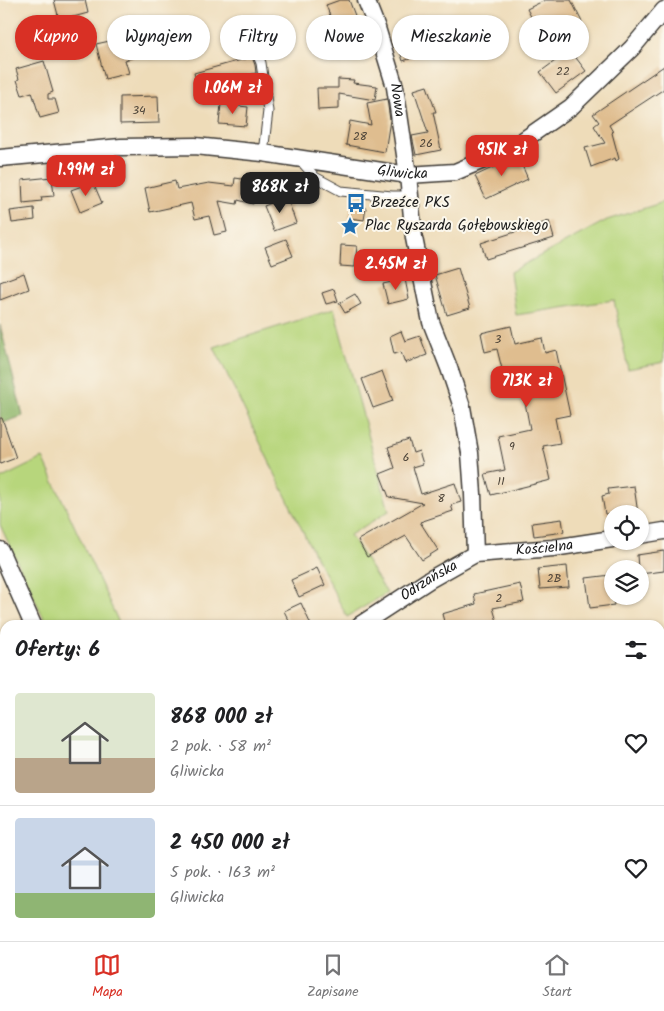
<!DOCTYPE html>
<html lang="pl">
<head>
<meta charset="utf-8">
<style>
	body { margin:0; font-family:Kalam,sans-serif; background:#f2f2f2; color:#202124; height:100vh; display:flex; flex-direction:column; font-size:19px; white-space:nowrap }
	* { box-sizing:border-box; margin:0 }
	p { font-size:16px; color:#757577 }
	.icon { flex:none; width:28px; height:28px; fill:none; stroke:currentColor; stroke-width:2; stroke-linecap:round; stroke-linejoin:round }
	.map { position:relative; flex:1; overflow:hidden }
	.side { position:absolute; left:0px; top:620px; width:665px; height:321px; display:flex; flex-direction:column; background:#fff; border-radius:15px 15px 0 0; box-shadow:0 1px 4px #0004 }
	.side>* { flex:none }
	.banner { position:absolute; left:15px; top:15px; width:635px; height:45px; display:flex; gap:10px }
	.tools { position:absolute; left:604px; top:505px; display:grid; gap:10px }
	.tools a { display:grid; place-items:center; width:45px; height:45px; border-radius:50%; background:#fff; box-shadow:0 1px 4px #0004; font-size:25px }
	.price { position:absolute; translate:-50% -42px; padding:0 11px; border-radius:10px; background:#d93025; color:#fff; font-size:16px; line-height:32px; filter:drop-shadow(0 1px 2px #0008) }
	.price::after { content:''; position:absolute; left:50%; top:30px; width:15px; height:11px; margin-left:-8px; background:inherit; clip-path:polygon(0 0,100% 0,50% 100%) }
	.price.selected { background:#222; color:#fff }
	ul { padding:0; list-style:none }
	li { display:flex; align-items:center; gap:15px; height:125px; padding:0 15px }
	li+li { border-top:1px solid #e0e0e0 }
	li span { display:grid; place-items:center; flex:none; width:140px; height:100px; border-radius:5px; color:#555 }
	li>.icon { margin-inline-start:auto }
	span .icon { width:60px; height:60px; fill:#fffc; stroke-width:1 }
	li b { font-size:21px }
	h2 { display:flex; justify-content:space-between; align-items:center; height:60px; padding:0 15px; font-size:21px }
	.tag { padding:0 18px; border-radius:22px; background:#fff; box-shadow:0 1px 4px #0004; font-size:18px; line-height:45px }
	.tag.selected { background:#d93025; color:#fff }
	.menu { display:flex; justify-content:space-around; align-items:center; height:70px; border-top:1px solid #e0e0e0; background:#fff; font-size:14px; color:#757577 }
	.menu a { display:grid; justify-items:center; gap:2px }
	.menu .selected { color:#d93025 }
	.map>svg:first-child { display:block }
	.green { fill:#b7d67c; stroke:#6a794c }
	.forest { fill:#91b76c; stroke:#566a44 }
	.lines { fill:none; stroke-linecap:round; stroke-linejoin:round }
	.stream { stroke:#5abfd8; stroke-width:5 }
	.building { fill:#dfbd8f }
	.lane-casing { stroke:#3c3934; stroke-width:11 }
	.street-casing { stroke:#3c3934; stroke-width:19 }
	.lane { stroke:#fff; stroke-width:9 }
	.street { stroke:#fff; stroke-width:16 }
	.labels { text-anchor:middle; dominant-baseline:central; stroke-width:4; stroke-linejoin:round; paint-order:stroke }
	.number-label { font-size:12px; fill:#4d4439 }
	.street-label { font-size:15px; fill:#1c1c1c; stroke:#fbf7ec }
	.poi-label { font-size:15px; fill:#1c1c1c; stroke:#fbf7ec; text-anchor:start }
</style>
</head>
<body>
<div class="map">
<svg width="664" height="941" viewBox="0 0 664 941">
	<rect width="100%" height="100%" fill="#fbf7ec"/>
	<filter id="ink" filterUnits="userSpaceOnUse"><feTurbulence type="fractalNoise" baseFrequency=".02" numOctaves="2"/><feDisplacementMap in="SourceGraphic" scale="10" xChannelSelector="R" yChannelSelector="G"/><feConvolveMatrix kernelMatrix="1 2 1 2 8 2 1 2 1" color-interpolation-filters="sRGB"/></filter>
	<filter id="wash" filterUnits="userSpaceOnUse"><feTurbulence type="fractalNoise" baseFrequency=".0096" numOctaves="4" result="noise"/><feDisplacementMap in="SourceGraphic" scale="20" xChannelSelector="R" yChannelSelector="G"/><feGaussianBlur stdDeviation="1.12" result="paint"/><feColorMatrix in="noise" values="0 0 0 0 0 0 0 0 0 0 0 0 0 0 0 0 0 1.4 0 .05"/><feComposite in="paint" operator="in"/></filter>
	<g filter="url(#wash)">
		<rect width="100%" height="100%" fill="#eedcb9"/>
		<path class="green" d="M664,202V362L628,369L614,300L516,315L510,272L607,220Z
			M334,309L389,511L350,535L387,593L347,617L307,540L214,347Z
			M43,458L120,625H47L0,525V479Z
			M286,936H504L507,941H285Z"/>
		<path class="forest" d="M0,325L23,416L0,424Z"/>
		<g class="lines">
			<path class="stream" d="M660,663L664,662
				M278,941L279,936"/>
		</g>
		<g id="blocks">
			<path class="building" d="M54,0H85L88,13L73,17V16L59,19Z
				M340,0H349L359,26L331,36L327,22L332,21L326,5Z
				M545,0H571L587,32L572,40L562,20L539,32L527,9Z
				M150,27L156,50L125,60L129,73L105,79L96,44L137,35L136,31Z
				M409,27L418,56L403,61L394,32Z
				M570,50L586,71L556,93L540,72Z
				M252,57L255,65L256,73L224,82V77L198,86L194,73Z
				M44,61L53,92L48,94V99H55L59,113L40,118L32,92L22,95L17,80L19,79L16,69Z
				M664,66V89L609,125L613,132L612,133L619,159L616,161L615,158L591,167L585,148L605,143L594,126L599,122L593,114Z
				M338,79L354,80L353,83L377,86L375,100L339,94V109L318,110L317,88H338Z
				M427,86L436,112H433L441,150L416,155L412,136L428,133L414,90Z
				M158,96L159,123L120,124V97Z
				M387,99L390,120L385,152L346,145L350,121L371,125L367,103Z
				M221,104L248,107L246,126L219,124Z
				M518,156L528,179L486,199L475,176Z
				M52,177L54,196L41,197L42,201L23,203L22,180Z
				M235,178L256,181L253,204L238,200L237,204L219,201L227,232L214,235L209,216L195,219L191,203L150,212L145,188L175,181L177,189L209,183L234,186Z
				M93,182L102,203L80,212L71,190Z
				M287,197L296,223L274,231L264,206Z
				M352,205L366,208L364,220L349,218Z
				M34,208L35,220L12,223L10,211Z
				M549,221L554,238L486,259L481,243Z
				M286,239L293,256L272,264L265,247Z
				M341,245L357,246L355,267L340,266Z
				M458,268L470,308L447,315L435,275Z
				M24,273L29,289L0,300V282Z
				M405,279L409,299L388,304L383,284Z
				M334,289L338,301L326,304L322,293Z
				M355,294L361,304L345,313L339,303Z
				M511,326L515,344L542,338L545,353L556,350L570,415L555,418L560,443L543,446L551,480L491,495L485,474L505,470L498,436L530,429L523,392L499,397L495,379L504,377L497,349L485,352L481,333Z
				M401,331L405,341L420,336L427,355L405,363L401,352L394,354L390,336Z
				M382,371L393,401L373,408L362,379Z
				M0,418H2L16,458L0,464Z
				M409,440L413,453L419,451L423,464L413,467L421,494L455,483L461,502L451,505L453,511L420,522L438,550L422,560L406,536L367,557L358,540L423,503L389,497L380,474L395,468L388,447Z
				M634,486L638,514H605L602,496L609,494L608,489Z
				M562,519L564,532L534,536L532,523Z
				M664,551V571L640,574V569H638L637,555Z
				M567,566L569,587L540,589L538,569Z
				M317,568L325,585L299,597L291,580Z
				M611,575L612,596H613L614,605L590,608L586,578Z
				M520,584L524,602L493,608L498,625H445L442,614L476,604L474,594Z
				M301,603L311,625H291L284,611Z"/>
		</g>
	</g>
	<g filter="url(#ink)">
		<use href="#blocks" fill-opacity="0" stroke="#3c3934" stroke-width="1"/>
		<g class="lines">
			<g class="lane-casing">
				<path id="lane" d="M245,25L261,63L268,111L263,153
					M301,161L315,177L341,191L392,196H410"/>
			</g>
			<g class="street-casing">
				<g id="street">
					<path id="s1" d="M366,0L377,28L395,87L408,175L414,238L431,322L449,368L462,407L470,453L473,494L475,554"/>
					<path id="s2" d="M0,158L121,147L195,146L263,153L408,175L455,172L512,148L571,107L632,48L664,10"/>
					<path d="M640,535L664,531"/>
					<path d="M0,550L33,625"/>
					<path id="s3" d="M360,625L429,580L475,554L553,548L612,539"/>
					<path d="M0,932L5,930"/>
					<path d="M512,936L514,941"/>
				</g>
			</g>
			<use href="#lane" class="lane"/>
			<use href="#street" class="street"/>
		</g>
	</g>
	<defs>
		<g id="bus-bare" transform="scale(1.5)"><path d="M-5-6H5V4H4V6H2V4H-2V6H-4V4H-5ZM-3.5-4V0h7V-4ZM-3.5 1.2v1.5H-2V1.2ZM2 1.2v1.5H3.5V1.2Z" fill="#1f6fb2" stroke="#fbf7ec" stroke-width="2.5" paint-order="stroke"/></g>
		<g id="sight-bare" transform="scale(1.5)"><path d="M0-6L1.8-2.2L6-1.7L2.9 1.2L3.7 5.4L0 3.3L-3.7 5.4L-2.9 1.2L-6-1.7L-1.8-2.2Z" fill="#1f6fb2" stroke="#fbf7ec" stroke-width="2.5" paint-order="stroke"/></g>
	</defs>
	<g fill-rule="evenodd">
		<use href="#bus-bare" x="356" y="203"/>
		<use href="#sight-bare" x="350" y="226"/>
	</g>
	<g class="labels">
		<g class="number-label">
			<text x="563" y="71">22</text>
			<text x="139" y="110">34</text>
			<text x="360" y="136">28</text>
			<text x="426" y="143">26</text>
			<text x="498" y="339">3</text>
			<text x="512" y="446">9</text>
			<text x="406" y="457">6</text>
			<text x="501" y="481">11</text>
			<text x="441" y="498">8</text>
			<text x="554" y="578">2B</text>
			<text x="499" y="598">2</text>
		</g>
		<g class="street-label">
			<text stroke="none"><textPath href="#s1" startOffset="105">Nowa</textPath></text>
			<text stroke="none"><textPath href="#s2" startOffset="405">Gliwicka</textPath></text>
			<text stroke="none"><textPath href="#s3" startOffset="205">Kościelna</textPath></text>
			<text stroke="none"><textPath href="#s3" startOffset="82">Odrzańska</textPath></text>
		</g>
		<g class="poi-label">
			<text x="371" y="203">Brzeźce PKS</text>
			<text x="365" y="226">Plac Ryszarda Gołębowskiego</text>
		</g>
	</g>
</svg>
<div class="tools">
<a><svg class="icon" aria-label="locate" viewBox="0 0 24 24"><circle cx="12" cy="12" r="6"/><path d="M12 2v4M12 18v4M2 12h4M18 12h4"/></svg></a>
<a><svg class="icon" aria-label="layers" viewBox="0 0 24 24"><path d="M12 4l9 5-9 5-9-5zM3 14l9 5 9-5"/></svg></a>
</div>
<b class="price" style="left:233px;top:115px">1.06M zł</b>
<b class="price" style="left:502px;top:177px">951K zł</b>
<b class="price" style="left:86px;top:197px">1.99M zł</b>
<b class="price selected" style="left:280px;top:214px">868K zł</b>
<b class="price" style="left:396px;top:291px">2.45M zł</b>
<b class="price" style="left:527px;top:408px">713K zł</b>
<div class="banner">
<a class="tag selected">Kupno</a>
<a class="tag">Wynajem</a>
<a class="tag">Filtry</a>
<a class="tag">Nowe</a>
<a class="tag">Mieszkanie</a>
<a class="tag">Dom</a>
</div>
<section class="side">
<h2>Oferty: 6<svg class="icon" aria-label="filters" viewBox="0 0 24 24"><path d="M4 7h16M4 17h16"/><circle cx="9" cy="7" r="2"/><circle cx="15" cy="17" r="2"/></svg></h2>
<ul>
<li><span style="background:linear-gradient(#dfe7d0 65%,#b9a48a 0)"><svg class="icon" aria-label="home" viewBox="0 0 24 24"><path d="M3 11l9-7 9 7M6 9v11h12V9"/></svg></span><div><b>868 000 zł</b><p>2 pok. · 58 m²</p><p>Gliwicka</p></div><svg class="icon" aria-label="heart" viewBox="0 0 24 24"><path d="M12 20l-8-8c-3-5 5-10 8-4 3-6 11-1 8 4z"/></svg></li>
<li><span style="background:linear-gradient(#c9d6e8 75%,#8fb573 0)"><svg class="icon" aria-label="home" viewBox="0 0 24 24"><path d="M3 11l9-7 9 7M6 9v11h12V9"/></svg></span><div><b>2 450 000 zł</b><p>5 pok. · 163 m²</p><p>Gliwicka</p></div><svg class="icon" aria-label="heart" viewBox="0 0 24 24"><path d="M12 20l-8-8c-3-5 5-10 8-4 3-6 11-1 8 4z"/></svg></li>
</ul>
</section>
</div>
<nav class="menu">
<a class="selected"><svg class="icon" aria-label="map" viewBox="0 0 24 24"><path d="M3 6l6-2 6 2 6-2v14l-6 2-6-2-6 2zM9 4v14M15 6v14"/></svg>Mapa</a>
<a><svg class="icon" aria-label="saved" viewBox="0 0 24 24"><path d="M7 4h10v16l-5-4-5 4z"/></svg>Zapisane</a>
<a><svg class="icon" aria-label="home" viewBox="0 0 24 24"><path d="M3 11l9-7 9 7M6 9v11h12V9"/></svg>Start</a>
</nav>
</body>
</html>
